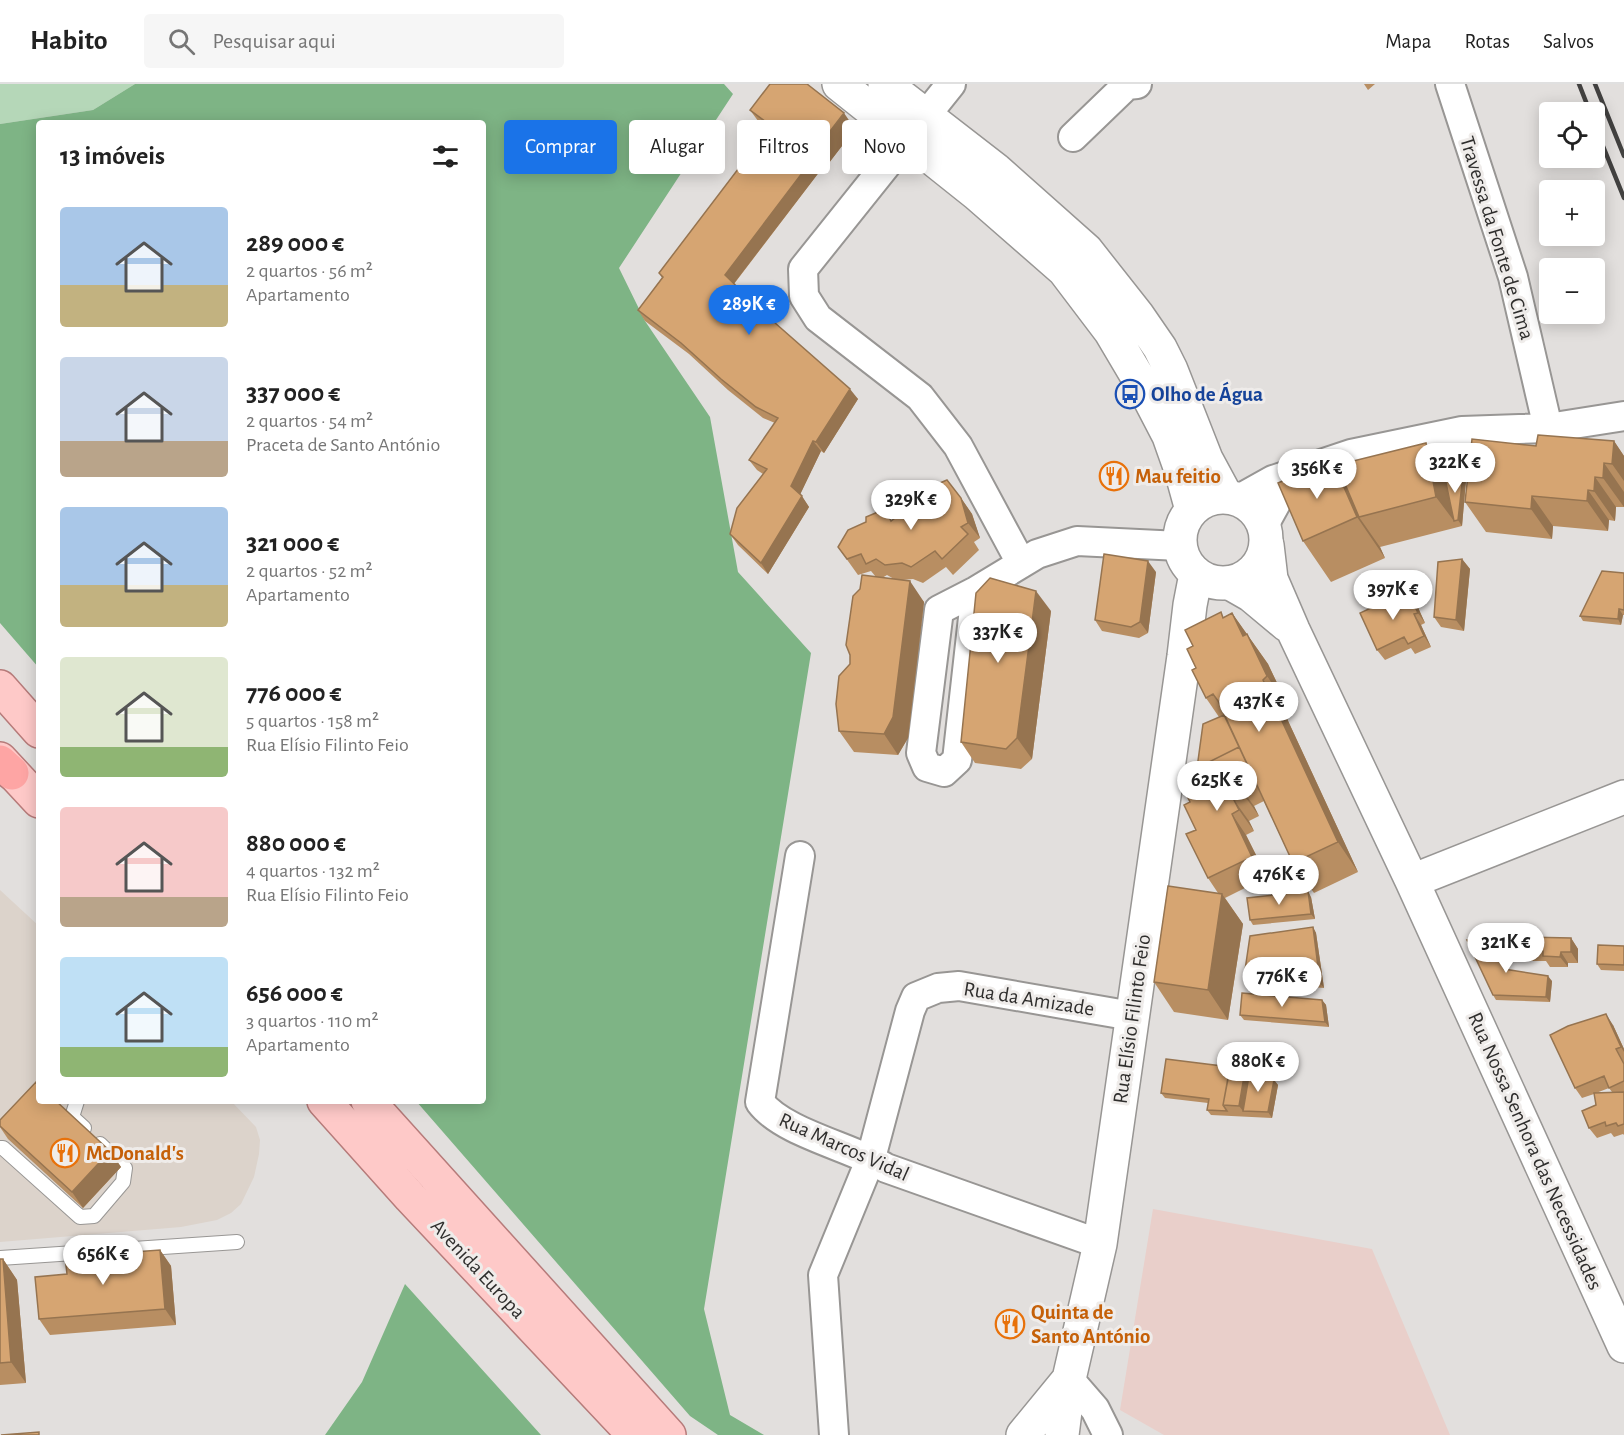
<!DOCTYPE html>
<html lang="pt">
<head>
<meta charset="utf-8">
<style>
	body { margin:0; font-family:"Alegreya Sans",sans-serif; background:#f6f6f6; color:#222; height:100vh; display:flex; flex-direction:column; font-size:22px; white-space:nowrap }
	* { box-sizing:border-box; margin:0 }
	p { font-size:20px; color:#767676 }
	.icon { flex:none; width:33px; height:33px; fill:none; stroke:currentColor; stroke-width:2; stroke-linecap:round; stroke-linejoin:round }
	.map { position:relative; flex:1; overflow:hidden }
	.drawer { position:absolute; left:36px; top:36px; width:450px; height:984px; display:flex; flex-direction:column; background:#fff; border-radius:6px; box-shadow:0 3px 15px #0003 }
	.drawer>* { flex:none }
	.banner { position:absolute; left:504px; top:36px; width:570px; height:54px; display:flex; gap:12px }
	.buttons { position:absolute; left:1539px; top:18px; display:grid; gap:12px }
	.buttons a { display:grid; place-items:center; width:66px; height:66px; border-radius:6px; background:#fff; box-shadow:0 3px 15px #0003; font-size:30px }
	.price { position:absolute; translate:-50% -51px; padding:0 14px; border-radius:21px; background:#fff; color:#222; font-size:20px; line-height:39px; filter:drop-shadow(0 2px 3px #0008) }
	.price::after { content:''; position:absolute; left:50%; top:36px; width:18px; height:14px; margin-left:-9px; background:inherit; clip-path:polygon(0 0,100% 0,50% 100%) }
	.price.current { background:#1a73e8; color:#fff }
	ul { padding:0; list-style:none }
	li { display:flex; align-items:center; gap:18px; height:150px; padding:0 24px }
	li span { display:grid; place-items:center; flex:none; width:168px; height:120px; border-radius:6px; color:#555 }
	li>.icon { margin-inline-start:auto }
	span .icon { width:72px; height:72px; fill:#fffc; stroke-width:1 }
	li b { font-size:26px }
	h2 { display:flex; justify-content:space-between; align-items:center; height:72px; padding:0 24px; font-size:26px }
	.chip { padding:0 21px; border-radius:6px; background:#fff; box-shadow:0 3px 15px #0003; font-size:21px; line-height:54px }
	.chip.current { background:#1a73e8; color:#fff }
	header { display:flex; align-items:center; gap:36px; box-sizing:border-box; height:84px; padding:0 30px; background:#fff; border-bottom:2px solid #e0e0e0 }
	header strong { font-size:28px }
	nav { display:flex; gap:33px; margin-inline-start:auto; font-size:21px }
	.search { width:420px; height:54px; background:#f6f6f6; display:flex; align-items:center; gap:15px; box-sizing:border-box; padding:0 21px; border-radius:6px; color:#767676; font-size:22px }
	.map>svg:first-child { display:block }
	.built { fill:#dcd3cb }
	.industrial { fill:#e9cfca }
	.green { fill:#b5d7b8 }
	.forest { fill:#7eb485 }
	.lines { fill:none; stroke-linecap:round; stroke-linejoin:round }
	.service-casing { stroke:#989694; stroke-width:16 }
	.minor-casing { stroke:#989694; stroke-width:32 }
	.tertiary-casing { stroke:#989694; stroke-width:36 }
	.secondary-casing { stroke:#989694; stroke-width:36 }
	.primary-casing { stroke:#b67b7a; stroke-width:36 }
	.motorway-casing { stroke:#b67b7a; stroke-width:36 }
	.service { stroke:#fff; stroke-width:14 }
	.minor { stroke:#fff; stroke-width:28 }
	.tertiary { stroke:#fff; stroke-width:33 }
	.secondary { stroke:#fff; stroke-width:33 }
	.primary { stroke:#fec9c8; stroke-width:33 }
	.motorway { stroke:#fea5a4; stroke-width:33 }
	.rail { stroke:#424140; stroke-width:4.5 }
	.wall { fill:#b88e62; fill-rule:evenodd }
	.shaded-wall { fill:#967450 }
	.building { fill:#d6a572; stroke:#967450; stroke-width:1.5 }
	.labels { text-anchor:middle; dominant-baseline:central; stroke-width:6; stroke-linejoin:round; paint-order:stroke }
	.street-label { font-size:21px; fill:#2f2e2d; stroke:#efecea }
	.transit-label { font-size:21px; font-weight:bold; fill:#164399; stroke:#efecea; text-anchor:start }
	.food-label { font-size:21px; font-weight:bold; fill:#c56008; stroke:#efecea; text-anchor:start }
</style>
</head>
<body>
<header>
<strong>Habito</strong>
<div class="search"><svg class="icon" aria-label="search" viewBox="0 0 24 24"><circle cx="10" cy="10" r="6"/><path d="M15 15l6 6"/></svg>Pesquisar aqui</div>
<nav><a>Mapa</a><a>Rotas</a><a>Salvos</a></nav>
</header>
<div class="map">
<svg width="1624" height="1351" viewBox="0 0 1624 1351">
	<rect width="100%" height="100%" fill="#e2dfdd"/>
	<path class="built" d="M0,806L39,842V1017H231L256,1043L260,1056L259,1070L254,1093L241,1120L231,1129L217,1136L181,1143L0,1158Z"/>
	<path class="industrial" d="M1153,1125L1372,1165L1450,1351H1164L1120,1326Z"/>
	<path class="green" d="M0,0H135L93,26L0,40Z"/>
	<path class="forest" d="M135,0H724L733,10L619,184L645,237L710,333L738,488L811,569L704,1225L730,1331L764,1351H718L690,1332L416,1017H483V39H39V584L0,539V40L93,26Z
		M405,1200L541,1351H325L362,1298Z"/>
	<g class="lines">
		<g class="service-casing">
			<path id="service" d="M77,1017L72,1033L84,1044
				M0,1064H3L80,1133L94,1132L123,1098L125,1084L100,1060
				M0,1174L237,1158"/>
		</g>
		<g class="minor-casing">
			<path id="minor" d="M951,0L803,185L804,212L818,234L920,313L958,362L1021,479
				M1450,0L1513,193L1548,344
				M1073,53L1127,1L1137,0
				M1239,415L1273,396L1351,370L1462,347L1548,344L1624,332
				M1264,441L1280,412L1299,387
				M976,507L957,676L944,688L927,683L921,669L939,526L976,507L1037,470L1077,457L1180,462
				M800,772L760,1018C783,1049 852,1063 886,1084L1100,1160
				M1069,1295L1095,1325L1108,1351
				M834,1351L823,1191L871,1074L910,927L916,913L938,904L959,902L1132,932"/>
		</g>
		<g class="tertiary-casing">
			<path id="tertiary" d="M1267,461L1271,495L1293,546L1412,797L1624,1262
				M1230,499L1251,511L1287,541
				M1412,797L1624,713"/>
		</g>
		<g class="secondary-casing">
			<path id="secondary" d="M839,0L977,110L1064,186L1111,248L1143,302L1169,352L1181,386L1192,426
				M885,0L996,86L1086,166L1138,232L1160,264L1171,286L1206,375L1226,412
				M1180 456a43 43 0 1 1 86 0a43 43 0 1 1-86 0Z
				M1023,1351L1069,1295
				M1062,1351L1069,1295L1100,1160L1184,572L1190,521L1196,490"/>
		</g>
		<g class="primary-casing">
			<path id="primary" d="M0,603L39,647
				M0,675L39,717
				M324,1017L410,1113L634,1351
				M368,1017L669,1351"/>
		</g>
		<g class="motorway-casing">
			<path id="motorway" d="M0,678L12,689"/>
		</g>
		<use href="#service" class="service"/>
		<use href="#minor" class="minor"/>
		<use href="#tertiary" class="tertiary"/>
		<use href="#secondary" class="secondary"/>
		<use href="#primary" class="primary"/>
		<use href="#motorway" class="motorway"/>
		<path class="rail" d="M1579,0L1590,28
			M1595,0L1624,72
			M1594,40L1624,114"/>
	</g>
	<path class="wall" d="M1364,0H1375L1368,6Z
		M750,26L855,45L822,88L819,86L820,87L734,200L766,231L858,315L824,369L821,367L800,410L809,423L768,490L738,461L730,450L763,390L757,386L749,376L775,339L763,334L728,306L689,270L645,237L638,226L662,194L659,189L768,46L761,41Z
		M1614,357L1624,372V423H1616L1615,437L1609,436L1608,447L1553,442L1552,455L1486,448L1465,418L1536,362Z
		M1339,386L1446,389L1447,394L1466,396L1462,442L1380,463L1385,474L1331,498L1303,457Z
		M961,414L972,430L980,454L974,458L979,466L953,491L946,483L923,499L913,495L902,496L924,518L908,654L898,671L854,668L839,647L850,580L876,493L871,487L858,491L838,463L892,436ZM887,491L894,495L882,494Z
		M1462,475L1470,485L1464,547L1441,543L1434,533Z
		M1156,488L1148,549L1139,554L1102,547L1095,536Z
		M1624,489V531H1623L1621,541L1583,537L1580,532Z
		M1415,517L1425,539L1421,541L1431,563L1415,570L1411,564L1385,576L1377,566Z
		M1051,527L1032,675L1021,685L975,679L961,658Z
		M1232,529L1268,580L1288,622L1283,626L1358,788L1314,809L1293,779L1264,717L1254,722L1259,732L1249,737L1254,747L1246,751L1267,793L1225,814L1243,840L1228,936L1174,928L1154,898L1218,809L1208,794L1196,746L1190,718L1188,702L1219,633L1206,614L1196,584L1193,562L1224,533Z
		M1311,813L1315,835L1253,841L1250,836Z
		M1313,843L1316,849L1324,904L1248,898L1244,893Z
		M1571,854L1578,865V879H1568V883H1550L1546,877H1530L1522,866Z
		M1495,862L1505,885L1552,897L1550,918L1496,916L1493,911Z
		M1624,862V887L1601,886L1597,880Z
		M1322,916L1326,921L1329,943L1244,936L1240,931Z
		M1613,941L1624,965V1051L1623,1050L1614,1053L1611,1049L1597,1054L1589,1044L1596,1021L1594,1010L1582,1014L1575,1004ZM1609,1004L1612,1008L1596,1009Z
		M1250,986L1274,996L1278,1001L1272,1034L1211,1031L1207,1026L1208,1019L1165,1014L1161,1009Z
		M0,1036L110,1067L121,1083L83,1124L8,1055L0,1043Z
		M160,1166L171,1182L176,1241L50,1251L39,1235L67,1190Z
		M0,1175H3L17,1196L26,1299L0,1301Z"/>
	<path class="shaded-wall" d="M844,29L855,45L822,88L811,72Z
		M812,76L820,87L732,202L725,191Z
		M850,305L858,315L824,369L816,358Z
		M813,357L821,367L799,413L791,402Z
		M1614,357L1624,372V397L1612,380Z
		M1426,359L1446,389L1456,437H1454L1436,413Z
		M1332,376L1360,417L1359,433L1380,463L1385,474L1357,433Z
		M1604,379L1624,408V423L1603,394Z
		M1463,391L1466,396L1462,442L1458,436Z
		M1595,393L1616,423L1615,437L1594,407Z
		M1588,406L1609,436L1608,447L1587,417Z
		M802,412L809,423L768,490L761,479Z
		M1532,412L1553,442L1552,455L1531,425Z
		M961,414L972,430L980,454L968,439Z
		M1462,475L1470,485L1464,547L1456,536Z
		M1148,477L1156,488L1148,549L1140,538Z
		M910,497L924,518L908,654L898,671L884,650Z
		M1036,507L1051,527L1032,675L1017,654Z
		M1407,507L1415,517L1425,539L1418,529Z
		M1619,525L1623,531L1621,541L1618,535Z
		M1232,529L1268,580L1288,622L1267,592L1243,552Z
		M1414,530L1421,541L1431,563L1424,552Z
		M1263,596L1283,626L1358,788L1338,758Z
		M1239,702L1254,722L1259,732L1244,711Z
		M1234,716L1249,737L1254,747L1239,726Z
		M1232,730L1246,751L1267,793L1252,773Z
		M1308,807L1311,813L1315,835L1311,830Z
		M1222,810L1243,840L1228,936L1208,906Z
		M1313,843L1316,849L1324,904L1320,899Z
		M1571,854L1578,865V879L1571,868Z
		M1491,857L1495,862L1508,890L1504,885Z
		M1561,868L1568,879V883L1560,873Z
		M1548,892L1552,897L1550,918L1546,913Z
		M1322,916L1326,921L1329,943L1325,938Z
		M1606,930L1613,941L1624,965V968L1621,963Z
		M1246,981L1254,992L1243,1027L1247,1032L1239,1022Z
		M1274,996L1278,1001L1272,1034L1268,1028Z
		M110,1067L121,1083L83,1124L72,1108Z
		M160,1166L171,1182L176,1241L165,1225Z
		M3,1175L17,1196L26,1299L11,1278Z"/>
	<path class="building" d="M770,0H807L844,29L811,72L750,26Z
		M770,43L812,76L725,191L766,231L850,305L816,358L813,357L791,402L802,412L761,479L730,450L737,424L767,385L749,376L778,334L756,323L721,295L681,259L638,226L663,193L659,189Z
		M1538,351L1614,357L1612,380L1604,379L1603,394L1595,393L1594,407L1588,406L1587,417L1532,412L1531,425L1465,418L1472,355L1536,362Z
		M1426,359L1436,413L1359,433L1337,381Z
		M1332,376L1357,433L1303,457L1278,399Z
		M1463,391L1458,436L1454,437L1445,394Z
		M947,396L961,414L968,439L961,443L968,450L942,475L935,467L911,483L902,479L885,481L876,475L866,480L861,470L847,475L838,463L848,446L866,438V433L885,425L891,437L940,399Z
		M1104,470L1148,477L1140,538L1131,543L1095,536Z
		M1462,475L1456,536L1434,533L1438,478Z
		M1602,487L1624,489V526L1619,525L1618,535L1580,532Z
		M862,491L910,497L893,633L884,650L839,647L836,620L839,592L850,580V571L846,561L853,512L860,505Z
		M990,494L1036,507L1017,654L1006,665L961,658L976,509Z
		M1407,507L1418,529L1414,530L1424,552L1408,560L1404,553L1377,566L1360,529Z
		M1221,528L1223,534L1232,529L1243,552L1247,550L1267,592L1263,596L1338,758L1293,779L1218,617L1213,610L1206,614L1192,586L1196,584L1187,565L1193,562L1185,546Z
		M1224,631L1239,663L1197,684L1203,640Z
		M1239,663L1254,695L1239,702L1244,711L1234,716L1239,726L1232,730L1252,773L1208,794L1186,750L1196,746L1184,721L1190,718L1183,704L1188,702L1183,691Z
		M1168,802L1222,810L1208,906L1154,898Z
		M1308,807L1311,830L1250,836L1247,814Z
		M1313,843L1320,899L1244,893L1250,852Z
		M1523,853L1571,854V868H1561L1560,873L1543,872V867L1522,866Z
		M1467,856L1491,857L1504,885L1548,892L1546,913L1493,911Z
		M1598,861L1624,862V881L1597,880Z
		M1242,909L1322,916L1325,938L1240,931Z
		M1606,930L1621,963L1616,965L1624,980V997L1609,1004L1604,992L1575,1004L1550,951L1568,942Z
		M1166,975L1230,983L1223,1021L1227,1027L1207,1026L1209,1015L1161,1009Z
		M1231,979L1246,981L1239,1022L1223,1021Z
		M1250,986L1266,989V994L1274,996L1268,1028L1243,1027Z
		M36,998L39,1001V1017H56L110,1067L72,1108L0,1042V1036Z
		M1624,1008V1040L1618,1042L1616,1039L1606,1042L1605,1038L1589,1044L1582,1027L1596,1021L1594,1009Z
		M160,1166L165,1225L39,1235L35,1193L67,1190L65,1173Z
		M0,1175H3L11,1278L0,1279Z
		M39,1348V1351H1Z"/>
	<defs>
		<g id="bus-ring" transform="scale(1.5)"><circle r="9.5" fill="#efecea" stroke="#1a4fb4" stroke-width="1.5"/><path d="M-5-6H5V4H4V6H2V4H-2V6H-4V4H-5ZM-3.5-4V0h7V-4ZM-3.5 1.2v1.5H-2V1.2ZM2 1.2v1.5H3.5V1.2Z" fill="#1a4fb4"/></g>
		<g id="restaurant-ring" transform="scale(1.5)"><circle r="9.5" fill="#efecea" stroke="#e8710a" stroke-width="1.5"/><path d="M-5-6h1v4h1v-4h1v4h1v-4h1v5L-1.5 .5V6h-2V.5L-5-1ZM5-6V6H3V1.5H1.5Q1.5-4 5-6Z" fill="#e8710a"/></g>
	</defs>
	<g fill-rule="evenodd">
		<use href="#bus-ring" x="1130" y="310"/>
		<use href="#restaurant-ring" x="1114" y="392"/>
		<use href="#restaurant-ring" x="65" y="1069"/>
		<use href="#restaurant-ring" x="1010" y="1240"/>
	</g>
	<g class="labels">
		<g class="street-label">
			<text transform="translate(1497 154) rotate(73)">Travessa da Fonte de Cima</text>
			<text transform="translate(1029 915) rotate(9)">Rua da Amizade</text>
			<text transform="translate(1132 935) rotate(-82)">Rua Elísio Filinto Feio</text>
			<text transform="translate(844 1063) rotate(24)">Rua Marcos Vidal</text>
			<text transform="translate(1535 1067) rotate(66)">Rua Nossa Senhora das Necessidades</text>
			<text transform="translate(478 1185) rotate(47)">Avenida Europa</text>
		</g>
		<g class="transit-label">
			<text x="1151" y="310">Olho de Água</text>
		</g>
		<g class="food-label">
			<text x="1135" y="392">Mau feitio</text>
			<text x="86" y="1069">McDonald's</text>
			<text x="1031" y="1228">Quinta de<tspan x="1031" dy="24">Santo António</tspan></text>
		</g>
	</g>
</svg>
<div class="buttons">
<a><svg class="icon" aria-label="locate" viewBox="0 0 24 24"><circle cx="12" cy="12" r="6"/><path d="M12 2v4M12 18v4M2 12h4M18 12h4"/></svg></a>
<a>+</a>
<a>−</a>
</div>
<b class="price current" style="left:749px;top:252px">289K €</b>
<b class="price" style="left:1455px;top:410px">322K €</b>
<b class="price" style="left:1317px;top:416px">356K €</b>
<b class="price" style="left:911px;top:447px">329K €</b>
<b class="price" style="left:1393px;top:537px">397K €</b>
<b class="price" style="left:998px;top:580px">337K €</b>
<b class="price" style="left:1259px;top:649px">437K €</b>
<b class="price" style="left:1217px;top:728px">625K €</b>
<b class="price" style="left:1279px;top:822px">476K €</b>
<b class="price" style="left:1506px;top:890px">321K €</b>
<b class="price" style="left:1282px;top:924px">776K €</b>
<b class="price" style="left:1258px;top:1009px">880K €</b>
<b class="price" style="left:103px;top:1202px">656K €</b>
<div class="banner">
<a class="chip current">Comprar</a>
<a class="chip">Alugar</a>
<a class="chip">Filtros</a>
<a class="chip">Novo</a>
</div>
<section class="drawer">
<h2>13 imóveis<svg class="icon" aria-label="filters" viewBox="0 0 24 24"><path d="M4 7h16M4 17h16"/><circle cx="9" cy="7" r="2"/><circle cx="15" cy="17" r="2"/></svg></h2>
<ul>
<li><span style="background:linear-gradient(#a9c7e8 65%,#c2b280 0)"><svg class="icon" aria-label="home" viewBox="0 0 24 24"><path d="M3 11l9-7 9 7M6 9v11h12V9"/></svg></span><div><b>289 000 €</b><p>2 quartos · 56 m²</p><p>Apartamento</p></div></li>
<li><span style="background:linear-gradient(#c9d6e8 70%,#b9a48a 0)"><svg class="icon" aria-label="home" viewBox="0 0 24 24"><path d="M3 11l9-7 9 7M6 9v11h12V9"/></svg></span><div><b>337 000 €</b><p>2 quartos · 54 m²</p><p>Praceta de Santo António</p></div></li>
<li><span style="background:linear-gradient(#a9c7e8 65%,#c2b280 0)"><svg class="icon" aria-label="home" viewBox="0 0 24 24"><path d="M3 11l9-7 9 7M6 9v11h12V9"/></svg></span><div><b>321 000 €</b><p>2 quartos · 52 m²</p><p>Apartamento</p></div></li>
<li><span style="background:linear-gradient(#dfe7d0 75%,#8fb573 0)"><svg class="icon" aria-label="home" viewBox="0 0 24 24"><path d="M3 11l9-7 9 7M6 9v11h12V9"/></svg></span><div><b>776 000 €</b><p>5 quartos · 158 m²</p><p>Rua Elísio Filinto Feio</p></div></li>
<li><span style="background:linear-gradient(#f6c9c9 75%,#b9a48a 0)"><svg class="icon" aria-label="home" viewBox="0 0 24 24"><path d="M3 11l9-7 9 7M6 9v11h12V9"/></svg></span><div><b>880 000 €</b><p>4 quartos · 132 m²</p><p>Rua Elísio Filinto Feio</p></div></li>
<li><span style="background:linear-gradient(#bfe0f5 75%,#8fb573 0)"><svg class="icon" aria-label="home" viewBox="0 0 24 24"><path d="M3 11l9-7 9 7M6 9v11h12V9"/></svg></span><div><b>656 000 €</b><p>3 quartos · 110 m²</p><p>Apartamento</p></div></li>
</ul>
</section>
</div>
</body>
</html>
